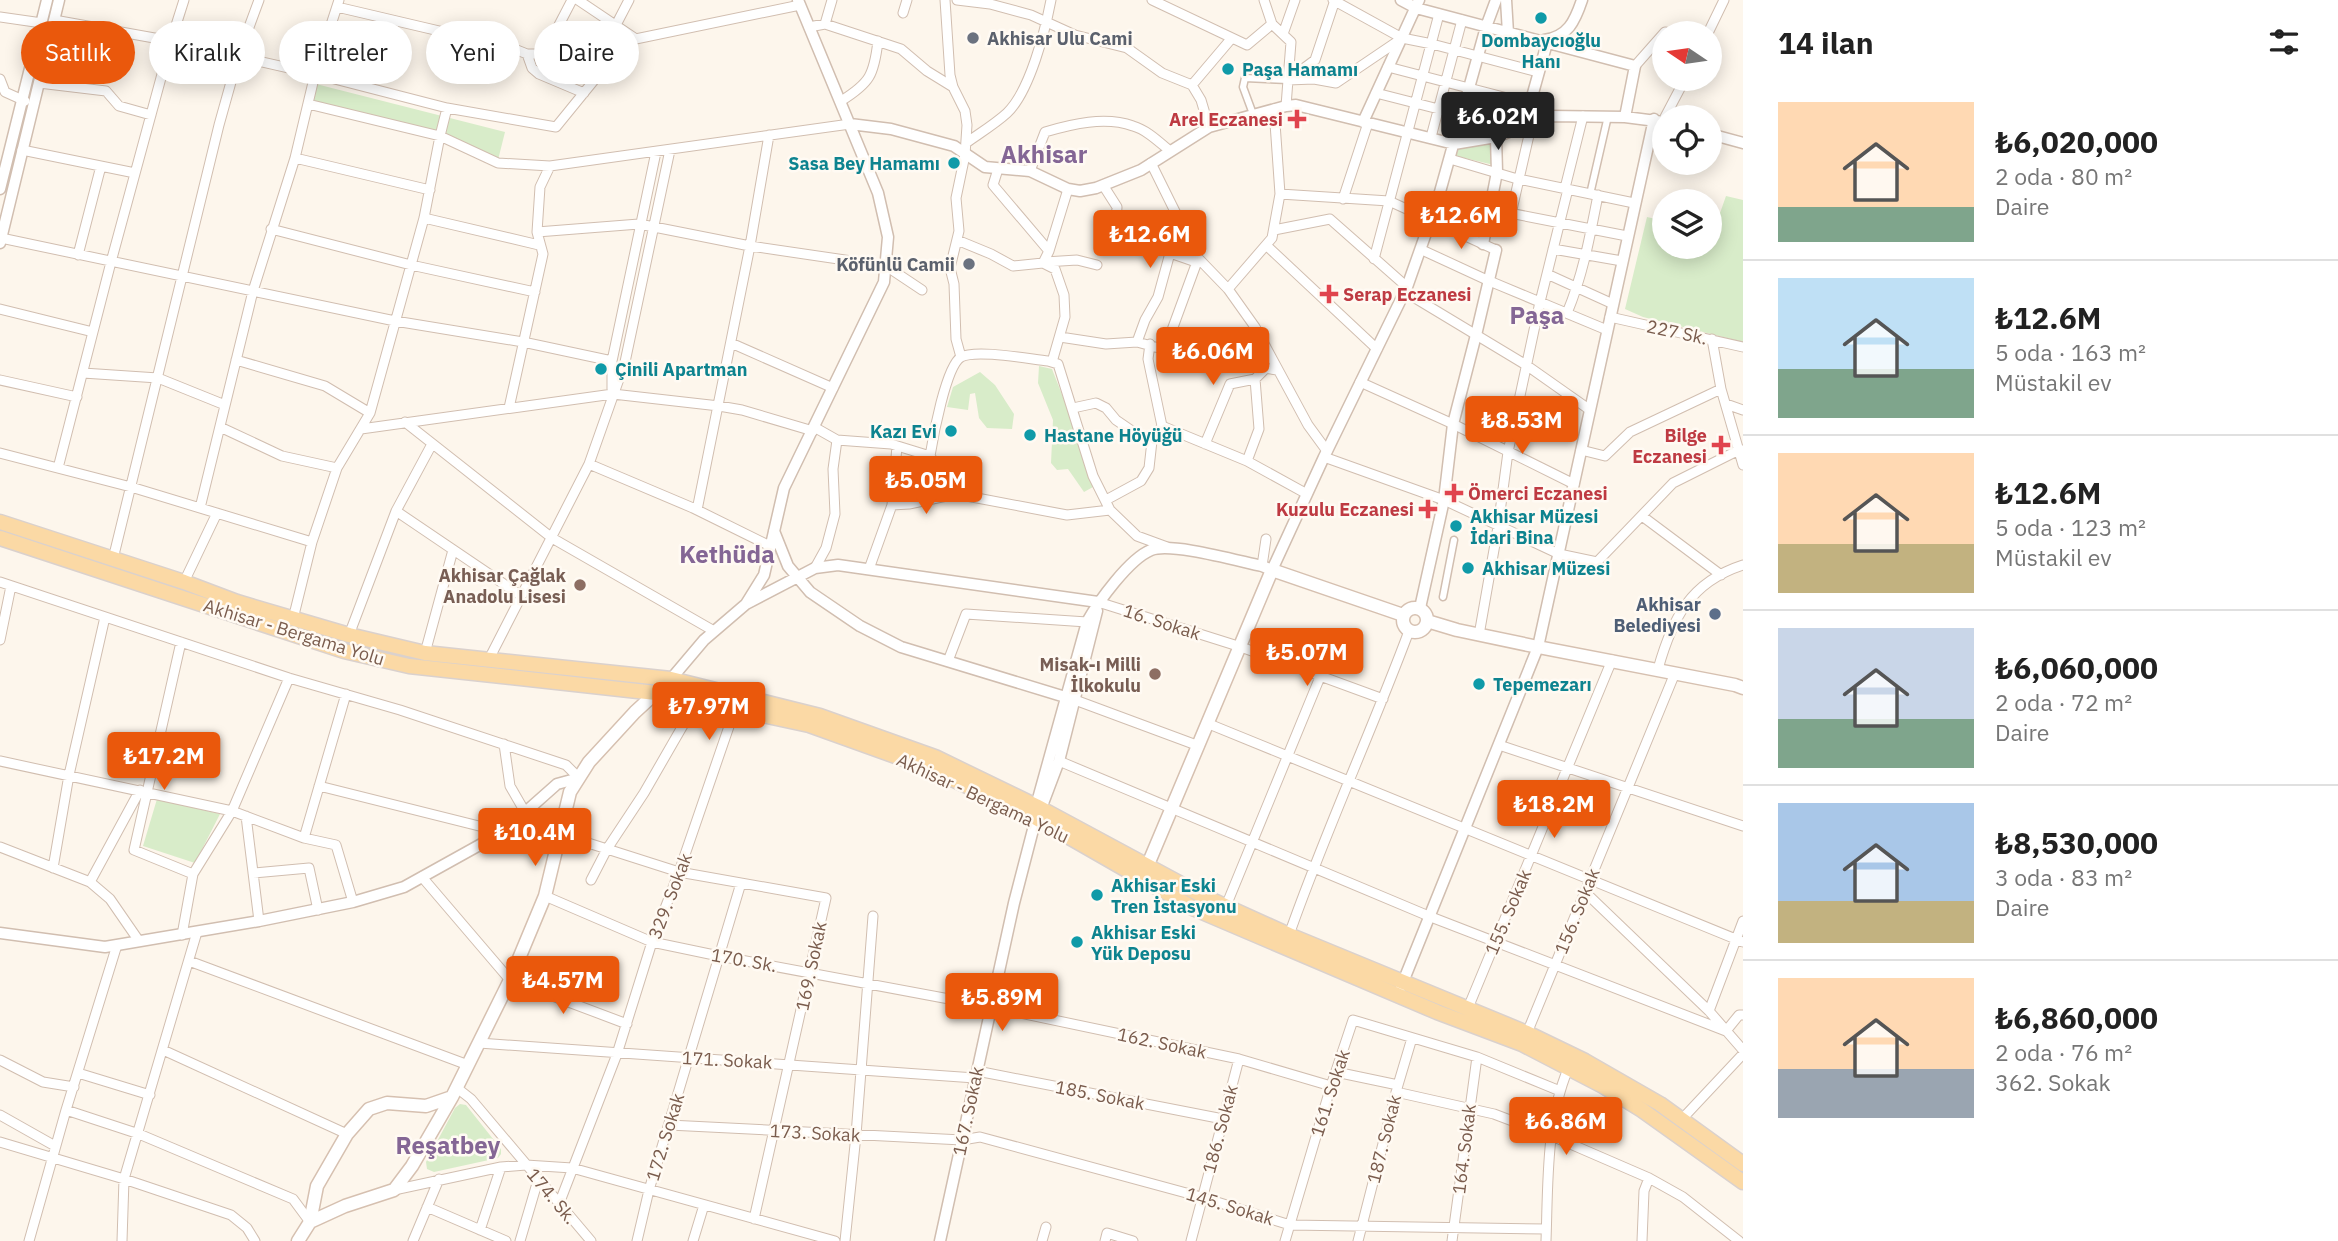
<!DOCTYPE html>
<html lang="tr">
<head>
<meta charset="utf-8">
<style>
	body { margin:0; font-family:"IBM Plex Sans",sans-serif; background:#f6f6f6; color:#222; height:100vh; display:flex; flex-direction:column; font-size:26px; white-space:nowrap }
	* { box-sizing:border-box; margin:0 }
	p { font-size:23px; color:#767676 }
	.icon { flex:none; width:38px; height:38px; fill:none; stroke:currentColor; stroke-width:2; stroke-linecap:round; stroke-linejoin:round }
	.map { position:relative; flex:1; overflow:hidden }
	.sheet { display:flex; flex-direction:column; background:#fff; width:595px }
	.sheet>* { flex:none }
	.top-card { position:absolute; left:21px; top:21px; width:665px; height:63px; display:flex; gap:14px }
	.needle { width:46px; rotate:283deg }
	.controls { position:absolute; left:1652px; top:21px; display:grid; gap:14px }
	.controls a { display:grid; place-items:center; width:70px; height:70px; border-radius:50%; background:#fff; box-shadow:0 4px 18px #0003; font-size:35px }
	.price { position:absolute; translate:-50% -60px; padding:0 16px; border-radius:7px; background:#ea580c; color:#fff; font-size:23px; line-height:46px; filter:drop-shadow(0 2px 4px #0008) }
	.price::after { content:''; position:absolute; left:50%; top:42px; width:21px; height:16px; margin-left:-10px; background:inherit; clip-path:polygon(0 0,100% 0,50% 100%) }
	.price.current { background:#222; color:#fff }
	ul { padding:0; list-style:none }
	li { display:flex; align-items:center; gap:21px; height:175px; padding:0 35px }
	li+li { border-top:2px solid #e0e0e0 }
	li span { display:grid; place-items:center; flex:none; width:196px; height:140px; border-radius:0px; color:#555 }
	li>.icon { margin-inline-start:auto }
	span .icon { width:84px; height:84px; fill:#fffc; stroke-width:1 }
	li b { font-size:30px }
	h2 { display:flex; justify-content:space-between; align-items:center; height:84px; padding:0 35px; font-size:30px }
	.tag { padding:0 24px; border-radius:32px; background:#fff; box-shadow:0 4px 18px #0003; font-size:24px; line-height:63px }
	.tag.current { background:#ea580c; color:#fff }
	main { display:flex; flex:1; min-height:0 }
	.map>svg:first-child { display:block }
	.green { fill:#d8ecc9 }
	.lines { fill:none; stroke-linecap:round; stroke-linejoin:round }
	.pedestrian-casing { stroke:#d1beb0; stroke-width:9 }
	.minor-casing { stroke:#d1beb0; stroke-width:11 }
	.tertiary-casing { stroke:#d1beb0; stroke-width:13 }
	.secondary-casing { stroke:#d6c0b0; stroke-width:15 }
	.primary-casing { stroke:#dad1cd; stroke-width:17 }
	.pedestrian { stroke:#fff; stroke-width:6 }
	.minor { stroke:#fff; stroke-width:9 }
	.tertiary { stroke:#fff; stroke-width:10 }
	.secondary { stroke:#fff; stroke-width:12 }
	.primary { stroke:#fbd9a5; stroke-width:14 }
	.culture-dot { fill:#0f9aa8; stroke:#fffaf3; stroke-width:2.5 }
	.worship-dot { fill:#6b7280; stroke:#fffaf3; stroke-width:2.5 }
	.health-dot { fill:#e0444e; stroke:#fffaf3; stroke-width:2.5 }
	.education-dot { fill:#8d6e63; stroke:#fffaf3; stroke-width:2.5 }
	.service-dot { fill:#5c6f8a; stroke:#fffaf3; stroke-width:2.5 }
	.labels { text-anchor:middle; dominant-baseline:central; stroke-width:5; stroke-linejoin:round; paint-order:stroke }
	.worship-label { font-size:18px; font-weight:bold; fill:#5b616d; stroke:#fffaf3; text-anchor:start }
	.culture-label { font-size:18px; font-weight:bold; fill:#0d838f; stroke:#fffaf3; text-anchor:start }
	.health-label { font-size:18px; font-weight:bold; fill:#be3a42; stroke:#fffaf3; text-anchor:end }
	.street-label { font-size:18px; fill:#7a5c4d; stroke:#fffaf3 }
	.education-label { font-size:18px; font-weight:bold; fill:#785e54; stroke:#fffaf3; text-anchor:end }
	.service-label { font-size:18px; font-weight:bold; fill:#4e5e75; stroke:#fffaf3; text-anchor:end }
	.district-label { font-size:24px; font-weight:bold; fill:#846695; stroke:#fffaf3 }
</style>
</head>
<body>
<main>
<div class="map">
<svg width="1743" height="1241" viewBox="0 0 1743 1241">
	<rect width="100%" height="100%" fill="#fdf6ec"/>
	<path class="green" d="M316,84L505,132L498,160L444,134L312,101Z
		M1494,140V165L1456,156L1459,147Z
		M1726,196L1743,200V342L1643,317L1625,309L1647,217L1664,221V247H1710V233H1713Z
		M1039,366L1052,369L1077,433L1093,487L1084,492L1068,469L1057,470L1051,463L1053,420L1038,383Z
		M980,372L995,385L1014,414L1012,429L987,428L979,418L975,393L970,394L968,410L947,407L953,387Z
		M157,799L220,814L195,863L143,846Z
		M460,1104L466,1105L501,1149V1154L498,1158L434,1172L427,1169L426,1162L455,1108Z"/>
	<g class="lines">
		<g class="pedestrian-casing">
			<path id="pedestrian" d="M1253,114L1243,87L1245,78L1288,80
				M1591,190L1608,116
				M1443,597L1454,540"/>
		</g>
		<g class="minor-casing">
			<path id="minor" d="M578,0L636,39
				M945,0L950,75L953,87L965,111L967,125L965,155L956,198L959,231L950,268L954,284L956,339L961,357
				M957,0L990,4L1031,15L1075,35L1127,48L1162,73L1192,85L1201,100L1209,127
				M1152,0L1247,45L1272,24L1291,42L1288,80L1314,79L1336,83L1401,39
				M1264,0L1272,24
				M1333,0L1402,38L1432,44L1538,72
				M337,7L512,48L527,54H539L547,48L572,0
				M903,13L907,0
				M0,17L42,23
				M54,20L171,41L315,74L447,108L556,127L626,41L800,5
				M825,24L832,0
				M616,25L629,0
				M809,27L825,24L901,49L927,71L953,87
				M1708,33L1724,0
				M1283,34L1295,0
				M527,54L532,68L539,74L584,93
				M1635,66L1665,32L1670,33
				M1388,67L1530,104
				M0,79L5,92L25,101
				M39,83L106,91L119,106L151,115
				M1192,85L1231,39
				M1376,93L1462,115L1506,133
				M841,101C870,83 874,75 878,41
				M308,104L440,136L498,163L550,166L850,124
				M1286,106L1288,80L1315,60L1335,0
				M1665,117L1685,79
				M1431,137L1462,20
				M966,143C980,133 995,124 1007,113C1030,91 1045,31 1051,0
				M22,150L135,173
				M295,158L430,190
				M1450,159L1514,178L1634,203
				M1151,163L1198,258L1228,289L1255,327L1308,425L1327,451
				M998,169L993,185L1049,251
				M1030,171L1045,132C1072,124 1105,116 1133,126C1147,130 1159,142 1170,151
				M1103,185L1117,207L1115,241
				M1565,188L1583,116
				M1280,194L1389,201L1496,250
				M1343,199L1368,123
				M1438,199L1627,236
				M1511,214L1532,122
				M424,218L539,245
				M271,229L411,265L535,292
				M1274,230L1330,219L1407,287
				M537,232L639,224L750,246L886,266L922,290
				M1,238L395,321L523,342L612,361
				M957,240L991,254L1013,266L1043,263L1055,269L1064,295L1065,317L1052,362
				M1267,246L1377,349
				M1553,249L1622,261
				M1422,250L1487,280L1607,330
				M78,255L101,166
				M1374,259L1439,14
				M1045,262L1077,260L1097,265
				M1043,263L1049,251L1068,189
				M1547,274L1613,304
				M1228,289L1272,238L1280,194L1274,109
				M1405,292L1526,365L1590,410
				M0,309L93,332
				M1567,313C1583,275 1590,236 1598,195
				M1610,317L1743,347
				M1060,337L1106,344L1137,342L1188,356L1277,370
				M1712,339L1721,389L1743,465
				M1137,342L1145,320L1158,297L1170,253L1196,262
				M731,343L833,388
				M1165,349L1198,259
				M236,360L325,386L370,413
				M83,373L158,378L225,405
				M0,380L77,397
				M1360,382L1453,424L1574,484
				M612,389V361L656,152
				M1726,404L1743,410
				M509,408L543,254L537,232L540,187L550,166
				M1073,408L1096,403L1106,408L1116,420L1135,433L1152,441
				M405,422L552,538L714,631
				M1162,426L1247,461L1307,494
				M220,427L282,456L337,468
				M814,427L837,440L891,444L930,456
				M361,429L613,394L719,406L742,410L813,431
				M1205,444L1230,384L1255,379L1266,368
				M1581,450L1605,456L1630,432L1721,389
				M0,453L131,487L312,542
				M1324,457L1444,500L1559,554L1597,562L1673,483L1739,450H1743
				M1247,461L1259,429L1255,379
				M589,464L693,508L770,546
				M58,468L111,262L171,41L184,0
				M1106,500L1141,481L1149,468L1152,441L1162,426L1148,359L1150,344
				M892,505L909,504L956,494
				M200,508L253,291L295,158L315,74L339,0
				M697,510L750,246L769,135
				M1110,510L1067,515L956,494L930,456C933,437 946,366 961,357C976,349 1029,359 1048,361L1058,364L1093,476L1110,510L1137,536L1167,547
				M396,511L520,595
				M1642,516L1721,575
				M113,559L219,125L238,57L259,0
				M1262,566L1266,539
				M815,568L826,548L835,514L833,469L837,440
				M869,569L892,505L897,446
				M0,582L289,678L400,710L566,765L579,778
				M184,582L217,513
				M1098,602L1241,647L1383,699
				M293,619L312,542L337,468L370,413L424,218L440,136L447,108
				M349,635L396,511L432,444
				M1479,635L1498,527L1508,452L1540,302L1568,189
				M0,640L11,586
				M181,642L134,850L193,874L232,811L289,678
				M425,653L453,550
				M488,661L589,464L625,362L670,150
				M948,661L966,614L1087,622
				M1658,669C1672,619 1690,582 1743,565
				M1075,700L1199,746
				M1209,724L1743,942
				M504,744L510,786L525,812
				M1499,745L1743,826
				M0,761L232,811L304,838L336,845L353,902
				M1059,761L1431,917L1726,1031L1739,1015H1743
				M319,786L503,832
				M246,816L259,921
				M560,834L679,872L826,898L754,1219
				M304,838L346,694
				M0,847L90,882L110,899L139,941
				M53,868L69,775L105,617
				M253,873L309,868L318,910
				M422,877L510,980L627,1024
				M591,880L607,849L644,793L697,701
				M90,882L140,790
				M1586,893L1709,1011L1743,1050
				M545,896L652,942L719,956L992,1007L1239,1059L1331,1086
				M1226,906L1320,677
				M182,935L193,874
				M1289,935C1325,832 1371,733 1409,631
				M189,961L468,1065
				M1468,1008L1612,660
				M1709,1011L1743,921
				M1527,1033L1675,673
				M479,1043L975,1078
				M163,1050L347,1134
				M0,1060L43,1082L74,1087
				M977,1071L1223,1119
				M1336,1072L1398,1085
				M78,1073L150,1095
				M457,1088L471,1099L591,1241
				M1396,1092L1494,1114L1552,1136L1649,1178L1683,1197L1739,1241
				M66,1110L139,1134L293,1199L310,1222
				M0,1115L55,1146
				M1682,1119L1743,1054
				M669,1125L962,1140L980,1137L1201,1197L1290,1225L1546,1229
				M0,1142L124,1179L231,1215L247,1228L255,1241
				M394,1190L501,1167L526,1165L572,1168L835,1241
				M559,1204L617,1054L652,942L679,872L735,709
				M427,1207L506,1241
				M480,1230L501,1167
				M29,1241L66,1110L117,945
				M122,1241L124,1179L197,932
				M413,1241L439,1179
				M520,1241L538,1180
				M637,1241L649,1190L741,883
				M693,1241L704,1205
				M845,1241L856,1135L873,916
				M1042,1241L1046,1227
				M1105,1241L1107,1233L1133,1241
				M1191,1241L1239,1059
				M1285,1241L1331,1086L1353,1020L1477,1057L1560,1091
				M1358,1241L1398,1085L1412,1038
				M1452,1241L1477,1057
				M1546,1241C1548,1185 1546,1121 1568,1069
				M1642,1241L1644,1191L1649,1178"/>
		</g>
		<g class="tertiary-casing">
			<path id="tertiary" d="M1401,0L1416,8L1635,66L1625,117
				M1506,0L1508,33
				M1544,40C1568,37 1575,21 1582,0
				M1363,122L1419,0
				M1532,122L1530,104L1547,43
				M850,124L891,129L954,146L985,167L1030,171L1068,189L1080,191L1096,188L1141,170L1209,127L1286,106L1296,105L1454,144L1496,137L1550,116L1625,117L1664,122
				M1710,134L1743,143
				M0,189L47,0
				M0,243L59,0
				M1483,244L1497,172L1496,137
				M774,531L788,566L810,592L860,626L901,647L1075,700
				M746,604L764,575L784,488L884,282L888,237L878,193L798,0
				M1420,608L1444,500L1453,424L1476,335L1496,250
				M671,679L704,640L746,604L815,568L838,565L1098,602
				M1039,814L1059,761L1097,611
				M0,933L105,947L259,921L353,902L404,887L503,832L557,784L579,778
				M1401,987L1538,647L1654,119
				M940,1241L1014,903L1036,818V806L1087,622C1098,602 1129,559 1151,550C1171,542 1238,561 1262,566L1272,570L1324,457L1407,287L1438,199L1486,27L1496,0"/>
		</g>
		<g class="secondary-casing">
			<path id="secondary" d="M1403 620a12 12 0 1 1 24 0a12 12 0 1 1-24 0Z
				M1427,621L1457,630L1538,647L1735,685L1743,688
				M1144,874L1272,570L1403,615
				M310,1222L345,1206L394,1190L412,1166L452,1097L510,980L545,896L570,792L589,762L635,712L671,679
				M298,1241L310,1222L317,1186L347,1134L369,1109L387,1103L426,1106L452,1097"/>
		</g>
		<g class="primary-casing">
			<path id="primary" d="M0,522L184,582L237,602L349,635L425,653L671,679L820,716L935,757L1036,806L1205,897L1289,935L1527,1033L1585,1061L1660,1104L1743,1164
				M0,538L344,651L409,666L656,693L697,701L809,725L926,767L1036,818L1195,909L1437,1012L1522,1044L1603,1086L1642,1110L1743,1182"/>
		</g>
		<use href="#pedestrian" class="pedestrian"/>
		<use href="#minor" class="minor"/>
		<use href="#tertiary" class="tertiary"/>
		<use href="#secondary" class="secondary"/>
		<use href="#primary" class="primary"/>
	</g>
	<g class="culture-dot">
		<circle cx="1541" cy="18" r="7"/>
		<circle cx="1228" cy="69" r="7"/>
		<circle cx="954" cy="163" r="7"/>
		<circle cx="601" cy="369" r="7"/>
		<circle cx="951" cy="431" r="7"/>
		<circle cx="1030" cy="435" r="7"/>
		<circle cx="1456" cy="526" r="7"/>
		<circle cx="1468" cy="568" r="7"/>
		<circle cx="1479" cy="684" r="7"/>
		<circle cx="1097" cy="895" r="7"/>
		<circle cx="1077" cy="942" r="7"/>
	</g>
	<g class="worship-dot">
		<circle cx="973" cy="38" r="7"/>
		<circle cx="969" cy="264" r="7"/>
	</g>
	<g class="health-dot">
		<path d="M1293.5 108.5h7v7h7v7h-7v7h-7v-7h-7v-7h7z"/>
		<path d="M1325.5 283.5h7v7h7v7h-7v7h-7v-7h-7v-7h7z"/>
		<path d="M1717.5 434.5h7v7h7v7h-7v7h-7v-7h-7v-7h7z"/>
		<path d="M1450.5 482.5h7v7h7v7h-7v7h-7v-7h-7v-7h7z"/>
		<path d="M1424.5 498.5h7v7h7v7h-7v7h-7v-7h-7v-7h7z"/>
	</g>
	<g class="education-dot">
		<circle cx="580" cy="585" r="7"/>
		<circle cx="1155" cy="674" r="7"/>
	</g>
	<circle class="service-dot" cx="1715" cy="614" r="7"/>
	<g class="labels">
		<g class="worship-label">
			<text x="987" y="38">Akhisar Ulu Cami</text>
			<text x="955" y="264" text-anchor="end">Köfünlü Camii</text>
		</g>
		<g class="culture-label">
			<text x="1541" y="40" text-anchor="middle">Dombaycıoğlu<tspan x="1541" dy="21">Hanı</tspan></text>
			<text x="1242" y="69">Paşa Hamamı</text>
			<text x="940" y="163" text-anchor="end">Sasa Bey Hamamı</text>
			<text x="615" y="369">Çinili Apartman</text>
			<text x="937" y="431" text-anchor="end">Kazı Evi</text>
			<text x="1044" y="435">Hastane Höyüğü</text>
			<text x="1470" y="516">Akhisar Müzesi<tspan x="1470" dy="21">İdari Bina</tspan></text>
			<text x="1482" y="568">Akhisar Müzesi</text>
			<text x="1493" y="684">Tepemezarı</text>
			<text x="1111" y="885">Akhisar Eski<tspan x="1111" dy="21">Tren İstasyonu</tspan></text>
			<text x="1091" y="932">Akhisar Eski<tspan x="1091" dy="21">Yük Deposu</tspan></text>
		</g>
		<g class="health-label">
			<text x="1283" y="119">Arel Eczanesi</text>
			<text x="1343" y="294" text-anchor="start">Serap Eczanesi</text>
			<text x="1707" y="435">Bilge<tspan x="1707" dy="21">Eczanesi</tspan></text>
			<text x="1468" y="493" text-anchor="start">Ömerci Eczanesi</text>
			<text x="1414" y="509">Kuzulu Eczanesi</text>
		</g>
		<g class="street-label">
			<text transform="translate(1677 332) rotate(12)">227 Sk.</text>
			<text transform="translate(1162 622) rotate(18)">16. Sokak</text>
			<text transform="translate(294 632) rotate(17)">Akhisar - Bergama Yolu</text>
			<text transform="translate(983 798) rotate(25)">Akhisar - Bergama Yolu</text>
			<text transform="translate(670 896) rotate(-69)">329. Sokak</text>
			<text transform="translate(1577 911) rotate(-68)">156. Sokak</text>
			<text transform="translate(1508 912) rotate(-67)">155. Sokak</text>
			<text transform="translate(744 960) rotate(10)">170. Sk.</text>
			<text transform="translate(811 966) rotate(-78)">169. Sokak</text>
			<text transform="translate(1162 1043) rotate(12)">162. Sokak</text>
			<text transform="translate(727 1060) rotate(3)">171. Sokak</text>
			<text transform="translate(1330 1093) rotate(-72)">161. Sokak</text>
			<text transform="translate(1100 1095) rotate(11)">185. Sokak</text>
			<text transform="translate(968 1111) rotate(-78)">167. Sokak</text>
			<text transform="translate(1220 1129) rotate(-75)">186. Sokak</text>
			<text transform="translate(815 1133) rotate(3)">173. Sokak</text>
			<text transform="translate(665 1137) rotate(-73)">172. Sokak</text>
			<text transform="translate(1384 1139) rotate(-76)">187. Sokak</text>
			<text transform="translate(1464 1149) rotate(-83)">164. Sokak</text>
			<text transform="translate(552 1196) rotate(50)">174. Sk.</text>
			<text transform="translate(1230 1206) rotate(17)">145. Sokak</text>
		</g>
		<g class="education-label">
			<text x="566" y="575">Akhisar Çağlak<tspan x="566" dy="21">Anadolu Lisesi</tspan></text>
			<text x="1141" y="664">Misak-ı Milli<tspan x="1141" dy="21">İlkokulu</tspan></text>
		</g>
		<g class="service-label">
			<text x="1701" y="604">Akhisar<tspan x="1701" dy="21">Belediyesi</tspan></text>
		</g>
		<g class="district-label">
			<text x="1044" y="154">Akhisar</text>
			<text x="1537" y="315">Paşa</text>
			<text x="727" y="554">Kethüda</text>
			<text x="448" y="1145">Reşatbey</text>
		</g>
	</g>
</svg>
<div class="controls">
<a><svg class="needle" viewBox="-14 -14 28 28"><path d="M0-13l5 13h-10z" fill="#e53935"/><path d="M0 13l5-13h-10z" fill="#767676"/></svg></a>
<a><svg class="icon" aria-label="locate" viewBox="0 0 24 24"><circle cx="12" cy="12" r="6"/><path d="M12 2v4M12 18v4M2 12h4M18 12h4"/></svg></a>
<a><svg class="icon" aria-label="layers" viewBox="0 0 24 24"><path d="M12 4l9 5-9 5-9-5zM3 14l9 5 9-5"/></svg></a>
</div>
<b class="price current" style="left:1498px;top:152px">₺6.02M</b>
<b class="price" style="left:1461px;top:251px">₺12.6M</b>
<b class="price" style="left:1150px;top:270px">₺12.6M</b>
<b class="price" style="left:1213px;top:387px">₺6.06M</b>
<b class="price" style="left:1522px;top:456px">₺8.53M</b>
<b class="price" style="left:926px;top:516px">₺5.05M</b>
<b class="price" style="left:1307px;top:688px">₺5.07M</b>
<b class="price" style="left:709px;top:742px">₺7.97M</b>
<b class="price" style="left:164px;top:792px">₺17.2M</b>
<b class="price" style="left:1554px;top:840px">₺18.2M</b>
<b class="price" style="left:535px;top:868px">₺10.4M</b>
<b class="price" style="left:563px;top:1016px">₺4.57M</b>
<b class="price" style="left:1002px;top:1033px">₺5.89M</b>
<b class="price" style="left:1566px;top:1157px">₺6.86M</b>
<div class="top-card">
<a class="tag current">Satılık</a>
<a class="tag">Kiralık</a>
<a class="tag">Filtreler</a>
<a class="tag">Yeni</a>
<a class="tag">Daire</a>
</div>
</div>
<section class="sheet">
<h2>14 ilan<svg class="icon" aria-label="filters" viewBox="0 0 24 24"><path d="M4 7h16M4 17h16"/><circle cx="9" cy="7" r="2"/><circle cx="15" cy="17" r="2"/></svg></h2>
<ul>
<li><span style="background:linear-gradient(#ffd9b3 75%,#7fa58c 0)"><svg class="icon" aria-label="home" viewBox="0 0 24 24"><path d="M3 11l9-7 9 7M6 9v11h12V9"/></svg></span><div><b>₺6,020,000</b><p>2 oda · 80 m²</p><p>Daire</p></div></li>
<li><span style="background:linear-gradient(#bfe0f5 65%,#7fa58c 0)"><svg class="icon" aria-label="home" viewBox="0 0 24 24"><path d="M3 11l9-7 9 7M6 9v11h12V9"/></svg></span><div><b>₺12.6M</b><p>5 oda · 163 m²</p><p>Müstakil ev</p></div></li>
<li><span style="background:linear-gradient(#ffd9b3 65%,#c2b280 0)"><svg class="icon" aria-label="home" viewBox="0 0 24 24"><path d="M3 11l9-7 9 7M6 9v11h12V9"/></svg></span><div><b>₺12.6M</b><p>5 oda · 123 m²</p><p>Müstakil ev</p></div></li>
<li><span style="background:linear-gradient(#c9d6e8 65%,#7fa58c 0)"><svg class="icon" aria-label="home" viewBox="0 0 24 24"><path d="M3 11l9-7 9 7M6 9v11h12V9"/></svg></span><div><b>₺6,060,000</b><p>2 oda · 72 m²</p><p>Daire</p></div></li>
<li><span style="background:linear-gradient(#a9c7e8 70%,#c2b280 0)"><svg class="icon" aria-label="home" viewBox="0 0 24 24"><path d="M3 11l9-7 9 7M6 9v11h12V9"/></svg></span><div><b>₺8,530,000</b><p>3 oda · 83 m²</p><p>Daire</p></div></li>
<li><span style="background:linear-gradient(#ffd9b3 65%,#9aa5b1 0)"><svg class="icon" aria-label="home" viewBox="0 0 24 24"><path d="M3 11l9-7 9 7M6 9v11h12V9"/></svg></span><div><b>₺6,860,000</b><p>2 oda · 76 m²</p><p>362. Sokak</p></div></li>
</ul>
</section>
</main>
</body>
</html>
